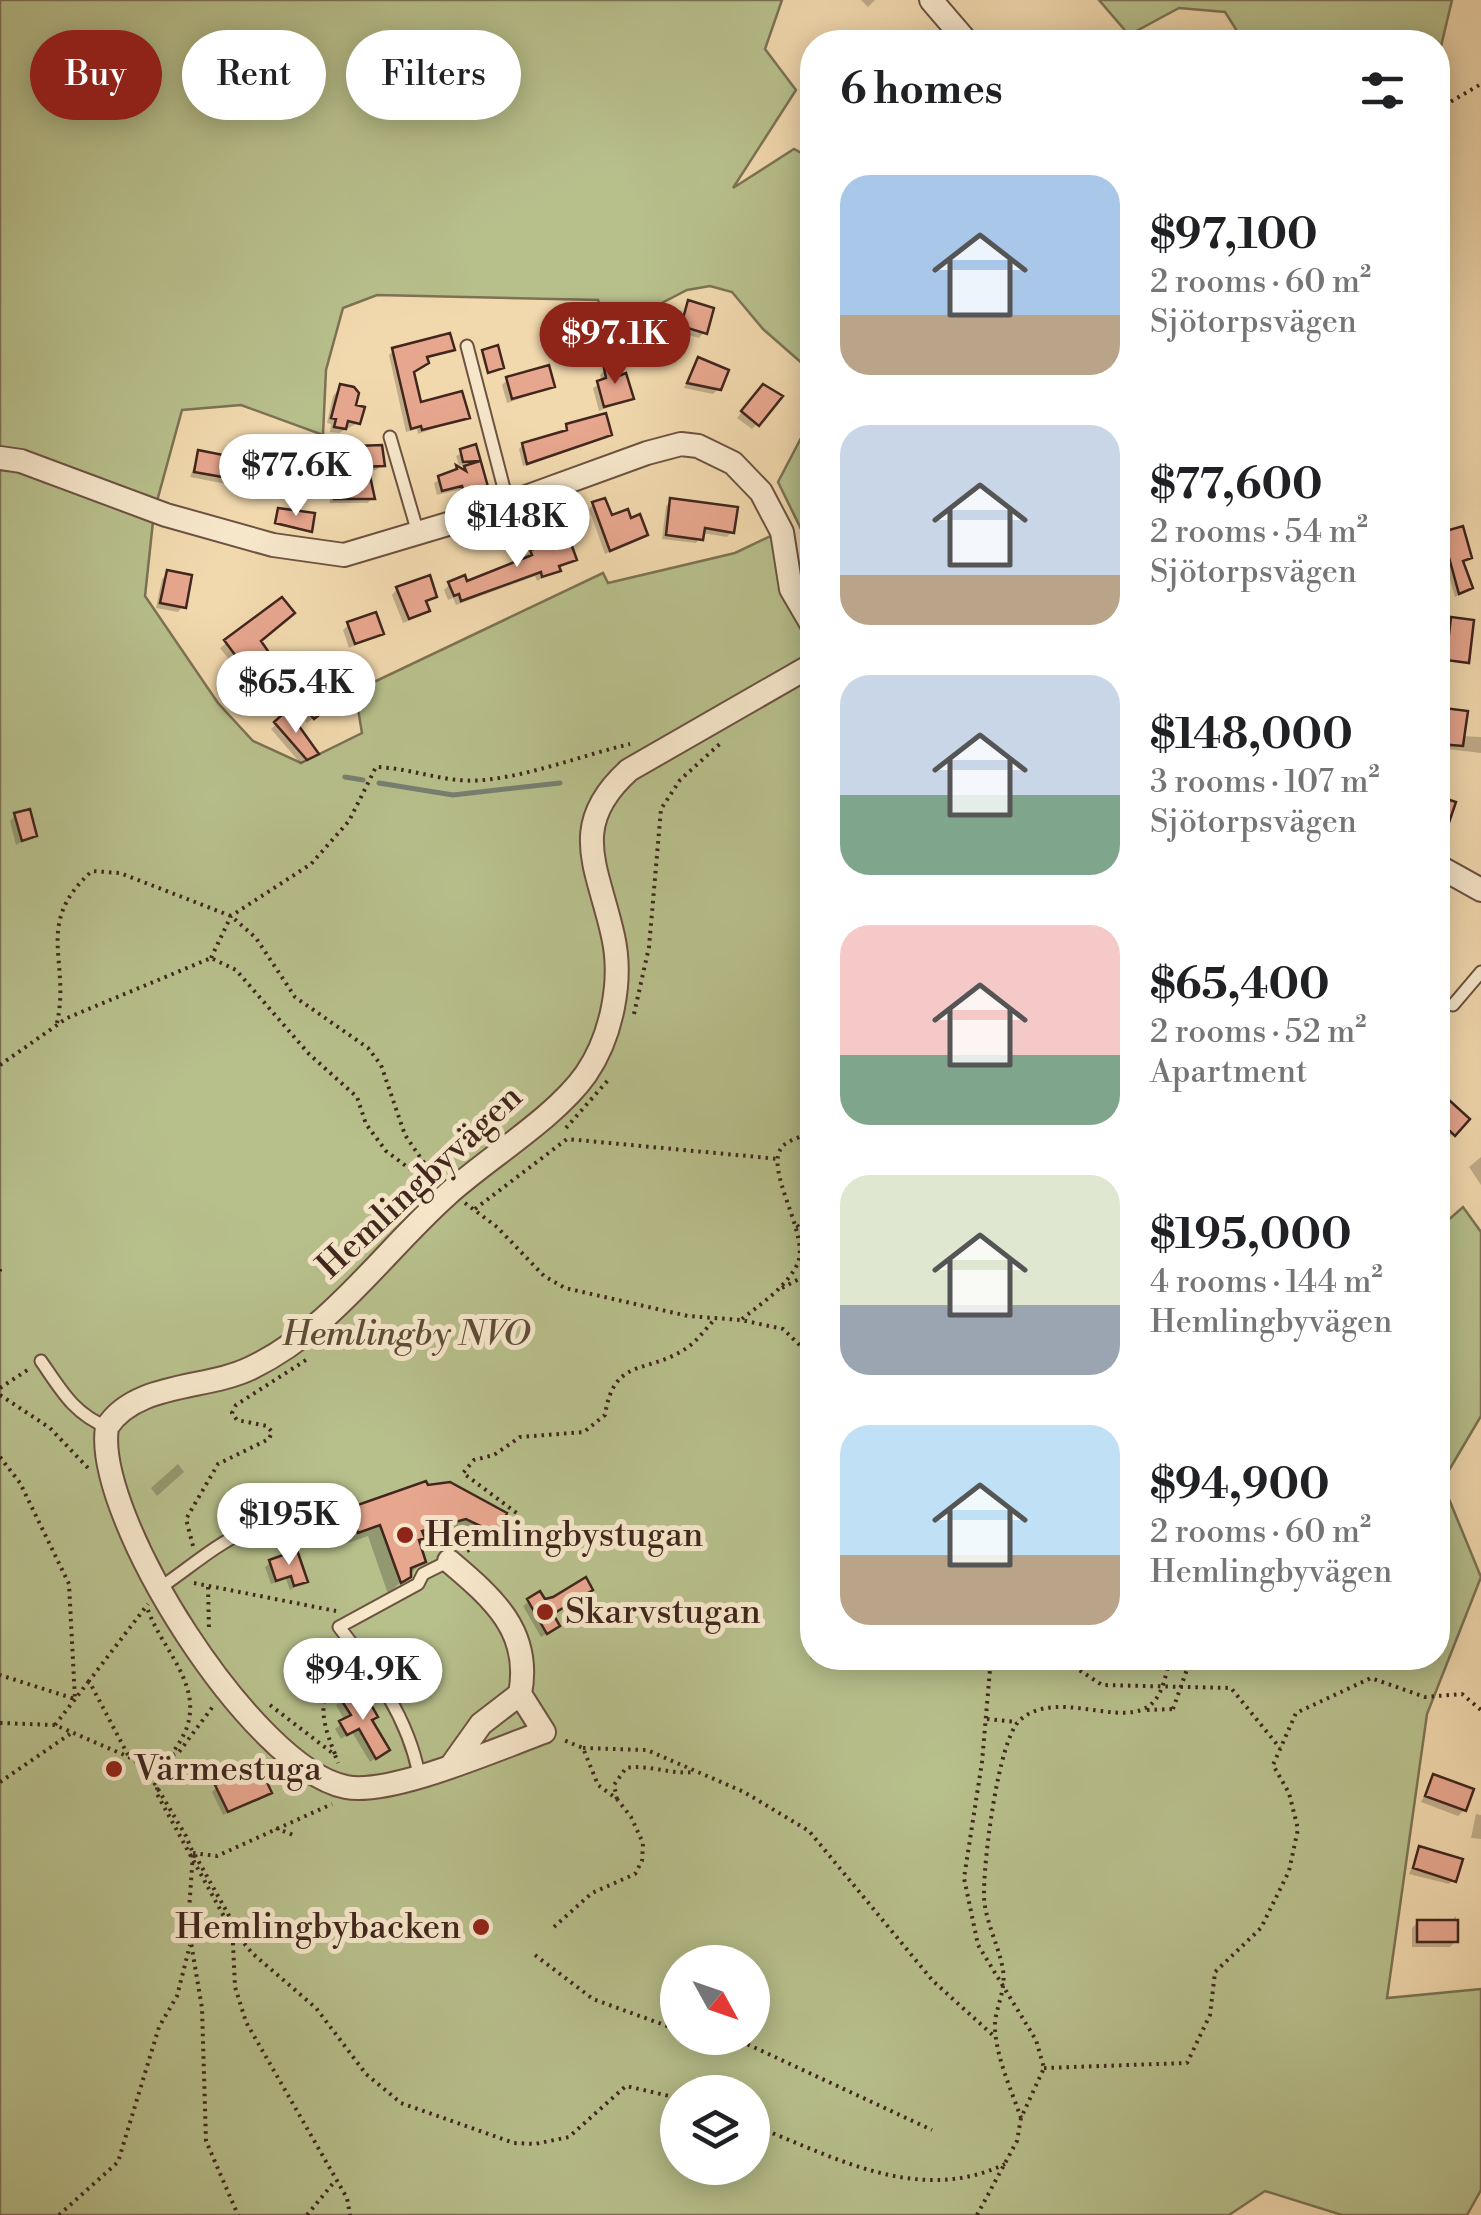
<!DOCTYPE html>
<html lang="en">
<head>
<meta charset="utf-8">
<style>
	body { margin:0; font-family:"Libre Bodoni",serif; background:#f2f2f2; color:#202124; height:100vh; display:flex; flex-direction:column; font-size:38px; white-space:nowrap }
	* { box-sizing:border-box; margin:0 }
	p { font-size:32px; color:#757577 }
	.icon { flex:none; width:55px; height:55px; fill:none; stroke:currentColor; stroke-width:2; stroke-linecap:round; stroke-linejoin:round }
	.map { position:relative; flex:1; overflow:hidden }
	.sheet { position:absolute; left:800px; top:30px; width:650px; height:1640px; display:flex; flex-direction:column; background:#fff; border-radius:40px; box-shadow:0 5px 25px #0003 }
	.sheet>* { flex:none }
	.banner { position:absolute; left:30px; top:30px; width:620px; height:90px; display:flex; gap:20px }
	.needle { width:65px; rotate:130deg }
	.controls { position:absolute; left:660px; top:1945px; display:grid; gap:20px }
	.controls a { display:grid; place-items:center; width:110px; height:110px; border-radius:50%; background:#fff; box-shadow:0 5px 25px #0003; font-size:50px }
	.price { position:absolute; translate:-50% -85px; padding:0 22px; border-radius:35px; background:#fff; color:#222; font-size:32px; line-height:65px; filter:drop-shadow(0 2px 5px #0008) }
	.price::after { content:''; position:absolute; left:50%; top:60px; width:30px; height:22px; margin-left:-15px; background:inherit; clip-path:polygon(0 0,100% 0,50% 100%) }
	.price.on { background:#8f2418; color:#fff }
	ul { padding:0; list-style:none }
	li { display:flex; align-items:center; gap:30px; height:250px; padding:0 40px }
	li span { display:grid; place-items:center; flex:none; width:280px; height:200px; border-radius:30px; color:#555 }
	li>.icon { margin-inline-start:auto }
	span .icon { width:120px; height:120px; fill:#fffc; stroke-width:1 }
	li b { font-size:42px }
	h2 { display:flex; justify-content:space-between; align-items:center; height:120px; padding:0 40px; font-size:42px }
	.pill { padding:0 35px; border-radius:45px; background:#fff; box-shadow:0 5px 25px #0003; font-size:35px; line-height:90px }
	.pill.on { background:#8f2418; color:#fff }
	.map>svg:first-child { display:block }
	.green { fill:#b7bf8b; stroke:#7c7254; stroke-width:2.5; fill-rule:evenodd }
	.shadow { fill:#0003 }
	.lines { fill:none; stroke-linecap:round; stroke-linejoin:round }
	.stream { stroke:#777f71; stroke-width:5 }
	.building { fill:#e7a68e; stroke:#40261d; stroke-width:2.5 }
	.lane-casing { stroke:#6c5241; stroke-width:15 }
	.street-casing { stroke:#6c5241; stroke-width:26 }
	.path { stroke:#40261d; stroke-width:4; stroke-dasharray:2.5 5; stroke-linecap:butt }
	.lane { stroke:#f6e6ca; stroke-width:11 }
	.street { stroke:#f6e6ca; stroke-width:22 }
	.path-bridge { stroke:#40261d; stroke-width:4; stroke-dasharray:2.5 5; stroke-linecap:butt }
	.poi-dot { fill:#8f2418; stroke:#f6e6ca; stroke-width:4 }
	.labels { text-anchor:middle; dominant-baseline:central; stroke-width:10; stroke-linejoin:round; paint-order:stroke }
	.street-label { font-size:35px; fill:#40261d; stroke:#f6e6ca }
	.park-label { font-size:35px; font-style:italic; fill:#5e4c38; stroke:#f6e6ca }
	.poi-label { font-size:35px; fill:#40261d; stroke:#f6e6ca; text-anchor:start }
</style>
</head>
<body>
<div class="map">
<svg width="1481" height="2215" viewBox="0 0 1481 2215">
	<rect width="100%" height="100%" fill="#f1d8ad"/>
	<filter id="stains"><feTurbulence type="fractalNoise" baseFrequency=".002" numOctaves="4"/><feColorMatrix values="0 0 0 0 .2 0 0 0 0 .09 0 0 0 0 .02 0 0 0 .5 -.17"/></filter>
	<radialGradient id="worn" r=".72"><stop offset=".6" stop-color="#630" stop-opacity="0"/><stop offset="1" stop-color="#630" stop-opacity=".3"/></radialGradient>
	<path class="green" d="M0,0H782L765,49L796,90L733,188L794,149L812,159V372L763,329L732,292L710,286L687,290L652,308L600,305L598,300L377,295L343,308L326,370L323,435L241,405L182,410L154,512L145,596L218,703L253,741L301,763L362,733L355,691L603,573L608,583L735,553L779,532L812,618V1658H1438V1229L1463,1207L1481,1232V1416L1442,1482L1481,1577L1427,1714L1387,1998L1481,1989V2190L1467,2215H1342L1265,2191L1229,2215H0ZM678,1962H752V2038H678ZM678,2092H752V2168H678Z
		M1099,0H1452L1438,59V42H1244L1225,12L1179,8L1129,35Z
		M812,417V532L802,531L778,482Z"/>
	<path class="shadow" d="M861,0H875L868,7Z
		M1039,32L1049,42H1028Z
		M689,303L704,332L699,338L677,331Z
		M452,349L425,360L411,373L419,405L467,417L418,434L417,429L406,432L389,355L393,351Z
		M698,360L719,388L713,394L684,388Z
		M605,370L631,399L599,411L593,388L602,382L600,375Z
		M508,379L552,387L507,403L502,385Z
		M341,387L358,423L339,433L330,432L331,424L327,423L333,396Z
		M757,393V424L752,429L737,418Z
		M567,426L609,434L523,466L519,449L523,445L564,434Z
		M474,447L488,493L463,505L458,490L437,495L434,483L456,468L462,472L469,465H459L456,456Z
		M359,449L382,465L376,470L354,472L353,455Z
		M199,453L261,465L266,459L293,486L287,492L230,479L226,484L190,477Z
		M333,479L372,498L368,503H330L329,484Z
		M671,501L731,532L727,537L702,533L696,543L662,539L666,506Z
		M594,504L610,519L629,521L645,534L605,554L589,509Z
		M279,510L309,531L274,524Z
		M1443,534L1469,558L1461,563L1470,588L1455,597L1438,538Z
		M532,552L574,560L537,581L535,576L456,605L453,598L448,600L444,590L450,584H466Z
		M168,573L183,606L178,612L156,608L162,579Z
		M397,589L435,596L424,604L427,611L421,616L403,623L392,595Z
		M281,600L258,641L261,659L241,675L220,648Z
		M1452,619L1463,652L1443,655L1447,624Z
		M349,624L381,634L349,648L343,630Z
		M310,692L340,697L307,723L297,711Z
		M1438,713L1465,714L1462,736L1481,737V753L1438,748Z
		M284,717L316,754L301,764L271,729Z
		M16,815L34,835L16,845L10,821Z
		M1438,1093L1466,1119L1448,1138L1438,1129Z
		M1481,1157V1185L1469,1167Z
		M178,1464L184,1472L157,1496L151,1488Z
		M427,1487L495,1533L482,1546L452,1531L421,1539L417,1543L424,1561L388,1594L368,1536L345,1544L338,1523L350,1510Z
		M270,1563L305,1581L290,1590L286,1579L271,1584L265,1567Z
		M539,1595L551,1615L552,1630L541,1637L523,1606Z
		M342,1700L370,1721L381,1755L370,1762L352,1732L341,1739L335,1729L345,1721L336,1705Z
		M1434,1777L1464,1810L1458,1816L1421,1802Z
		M217,1787L269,1793L223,1815L212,1792Z
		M1476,1814L1481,1815V1839L1471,1838Z
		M1420,1849L1454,1879L1449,1884L1409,1874Z
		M1456,1916V1941L1450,1947H1412V1928L1418,1922L1436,1937Z"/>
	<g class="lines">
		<path class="stream" d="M345,777L363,780
			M379,783L453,795L560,783"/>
	</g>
	<path class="building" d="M688,300L714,308L707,334L681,326Z
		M450,333L455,350L427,357L429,363L414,372L421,402L462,391L470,418L422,430L421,426L411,429L392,348Z
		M498,345L504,368L488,373L482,350Z
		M698,357L729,370L721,390L687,383Z
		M618,364L621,375L626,373L634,399L604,407L597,381L606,378L604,368Z
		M549,365L555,387L512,399L506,377Z
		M340,384L354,387L359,393L356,405L365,407L360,424L348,421L346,429L334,427L336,419L331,418Z
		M763,384L783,396L759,426L741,411Z
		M606,413L612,435L527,464L522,443L567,430L566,424Z
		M476,444L490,494L467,502L462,486L442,491L438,476L457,469L456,465L466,471L464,466L480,461L463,462L460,449Z
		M382,445L385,466L359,467L357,446Z
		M198,450L264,463L266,456L301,465L295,487L235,474L234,479L194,472Z
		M370,476L375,499H334L332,477Z
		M605,498L612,515L628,509L631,518L640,514L648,535L610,551L592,502Z
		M670,498L738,507L734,533L705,528L703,540L666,535Z
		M278,508L315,513L312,532L275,523Z
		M1463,526L1472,558L1463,561L1473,588L1459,594L1442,532Z
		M569,538L577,560L559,566L561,571L542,577L541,572L461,601L459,594L454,596L448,582L465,575L467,581L532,555L530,550Z
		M167,570L192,575L186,608L160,603Z
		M430,575L437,597L426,601L430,611L409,619L396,587Z
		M282,597L295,613L261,641L270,654L247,671L224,640Z
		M376,612L384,634L355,644L347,622Z
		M1451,617L1474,620L1469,663L1446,660Z
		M336,675L349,691L314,719L301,703L312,694L308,690Z
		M1444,708L1468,711L1463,746L1439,744Z
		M284,713L299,726L319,754L307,760L274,722Z
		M1438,796L1456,802L1440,849L1438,848Z
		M30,809L37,836L22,841L14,813Z
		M1438,1090L1470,1119L1455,1136L1438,1120Z
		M426,1481L428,1485L450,1482L507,1513L497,1534L466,1519L422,1531L425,1538L419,1540L426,1562L411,1568V1577L401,1583L380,1525L358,1533L349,1508Z
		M297,1550L308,1582L294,1586L291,1576L276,1581L269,1560Z
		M586,1577L593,1590L553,1614L560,1626L547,1634L527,1599L540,1591L545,1599L553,1597Z
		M354,1689L364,1707L370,1703L378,1717L372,1720L390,1750L376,1759L359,1729L347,1735L339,1721L351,1715L340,1698Z
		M259,1765L272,1793L228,1812L215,1785Z
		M1433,1774L1474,1789L1466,1811L1425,1796Z
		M1419,1846L1463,1859L1456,1882L1413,1868Z
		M1417,1920H1458V1942H1417Z"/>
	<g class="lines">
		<g class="lane-casing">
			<path id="lane" d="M467,346L508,504
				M390,437L418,533
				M1453,1005L1481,972
				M41,1361C61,1390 74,1414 107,1427
				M160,1588C222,1544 241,1521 319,1513
				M419,1775C408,1717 375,1673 339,1627L418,1584L423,1574L449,1561"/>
		</g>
		<g class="street-casing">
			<path id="street" d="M931,0L967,42
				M0,458L21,461L166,515L273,545L344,555L468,518L647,453L681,444L698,446L733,463L761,492L782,532L791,589L812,625
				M1438,866L1481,890
				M449,1561C494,1599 532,1632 520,1694
				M451,1766L481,1724L520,1694L544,1732C499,1748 391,1796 346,1787C253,1769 93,1516 107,1427C136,1382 206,1390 251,1368C332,1329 382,1253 448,1194C489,1157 555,1118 586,1074C612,1036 623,980 613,936C598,867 567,826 629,770L812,665"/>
		</g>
		<path class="path" d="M1438,109L1481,84
			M211,958L231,916L311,864L349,821L376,767C413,768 446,784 484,780C533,775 583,755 630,744
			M634,1014L649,947L661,809L680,780L723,741
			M57,1023C71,960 33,924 92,871L120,873L231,916L256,938L295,997L368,1048L381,1065L405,1135L435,1179
			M0,1065L67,1018L211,958L236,970L309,1054L357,1097L366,1124L386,1151L430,1184
			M566,1128L609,1079
			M465,1203L497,1227L544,1276L565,1288L688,1316L741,1320L783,1329L812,1357
			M475,1209L567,1139L779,1159
			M797,1225L812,1246
			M0,1269V1276
			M782,1288L812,1272
			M742,1319C762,1303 785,1288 797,1265C812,1235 760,1166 784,1145C791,1139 804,1136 812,1132
			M0,1388L29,1369
			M0,1395L50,1428L88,1468
			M0,1457L20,1483L69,1584L75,1699L0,1675
			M193,1546L186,1519L218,1464L269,1439L272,1432L267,1426L237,1420L232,1413L236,1405L306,1360
			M467,1551L504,1535L518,1514L463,1473L474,1460L494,1455L520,1437L584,1432L605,1415C614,1355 649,1375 688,1347C699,1339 707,1327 716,1318
			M194,1583L336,1611
			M208,1587L209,1629
			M148,1610C162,1650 205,1686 185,1732C175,1754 156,1768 157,1794L227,1922L252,1953L316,2008L366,2074L401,2103L514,2143L535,2144L569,2137L626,2086L678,2098
			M1061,1658L1102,1685L1231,1688L1280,1748
			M270,1705L335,1755L338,1763
			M1147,1710L1173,1709
			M987,1719L1017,1722
			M0,1723L55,1725L129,1757L146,1769L186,1836L193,1853L188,1925L202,2008L206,2141L238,2215
			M55,1725L89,1681
			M583,1748L647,1750L744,1792L809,1831L933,1981L996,2038
			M335,1754C317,1710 320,1697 344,1656
			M128,1755L89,1681L148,1604
			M146,1769L179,1752L214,1705
			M0,1782L70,1734
			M617,1799L614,1785L626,1768C648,1764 671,1775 694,1772
			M276,1828L293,1835
			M193,1853L217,1856L332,1804
			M195,1855L232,1921L235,1987L246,2022L347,2198L350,2215
			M554,1927L592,1893L635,1874L642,1861L643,1843L631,1817L617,1799L598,1785L583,1748L561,1739
			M535,1955L593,1999L678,2030
			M734,2038L932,2130
			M1044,2068L1187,2063L1210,2015L1215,1972L1261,1928L1289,1871L1298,1829L1289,1793L1273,1765L1296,1713L1371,1678L1425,1697L1462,1694L1481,1710
			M1021,2118C1011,2089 994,2053 995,2022C997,2005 1006,1989 1003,1970C999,1946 985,1921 984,1897C983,1865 998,1739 1020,1720C1060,1684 1136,1739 1159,1694C1165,1683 1167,1669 1170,1658
			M752,2125C833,2156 918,2206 1005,2164
			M59,2215L118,2162L159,2027L177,1996L190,1945
			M307,2215L335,2181
			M977,2215L1017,2141L1021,2118L1044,2068L1036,2040L978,1945L964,1878L982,1762L991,1658"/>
		<use href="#lane" class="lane"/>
		<use href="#street" class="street"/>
		<path class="path-bridge" d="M1173,1709L1191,1658"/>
	</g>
	<g class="poi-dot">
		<circle cx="405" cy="1535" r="10"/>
		<circle cx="545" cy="1612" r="10"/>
		<circle cx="114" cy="1769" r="10"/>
		<circle cx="481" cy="1927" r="10"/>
	</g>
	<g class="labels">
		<g class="street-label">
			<text transform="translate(420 1182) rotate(-43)">Hemlingbyvägen</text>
		</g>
		<g class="park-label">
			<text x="406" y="1334">Hemlingby NVO</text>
		</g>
		<g class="poi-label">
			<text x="425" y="1535">Hemlingbystugan</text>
			<text x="565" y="1612">Skarvstugan</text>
			<text x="134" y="1769">Värmestuga</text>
			<text x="461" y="1927" text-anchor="end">Hemlingbybacken</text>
		</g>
	</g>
	<rect width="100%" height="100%" filter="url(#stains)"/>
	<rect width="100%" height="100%" fill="url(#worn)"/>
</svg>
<div class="controls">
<a><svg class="needle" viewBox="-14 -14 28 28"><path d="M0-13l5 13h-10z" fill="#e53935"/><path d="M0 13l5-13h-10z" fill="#757577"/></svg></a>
<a><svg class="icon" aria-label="layers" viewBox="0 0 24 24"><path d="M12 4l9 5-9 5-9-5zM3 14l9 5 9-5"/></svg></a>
</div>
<b class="price on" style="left:615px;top:387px">$97.1K</b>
<b class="price" style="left:296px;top:519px">$77.6K</b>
<b class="price" style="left:517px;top:570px">$148K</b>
<b class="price" style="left:296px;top:736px">$65.4K</b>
<b class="price" style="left:289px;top:1568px">$195K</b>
<b class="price" style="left:363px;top:1723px">$94.9K</b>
<div class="banner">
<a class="pill on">Buy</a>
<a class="pill">Rent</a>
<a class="pill">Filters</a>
</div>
<section class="sheet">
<h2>6 homes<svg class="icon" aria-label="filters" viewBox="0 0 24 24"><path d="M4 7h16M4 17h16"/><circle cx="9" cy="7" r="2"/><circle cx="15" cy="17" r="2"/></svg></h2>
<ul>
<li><span style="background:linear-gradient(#a9c7e8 70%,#b9a48a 0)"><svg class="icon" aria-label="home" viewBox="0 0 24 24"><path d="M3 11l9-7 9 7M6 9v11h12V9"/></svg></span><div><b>$97,100</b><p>2 rooms · 60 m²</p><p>Sjötorpsvägen</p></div></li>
<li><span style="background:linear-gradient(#c9d6e8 75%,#b9a48a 0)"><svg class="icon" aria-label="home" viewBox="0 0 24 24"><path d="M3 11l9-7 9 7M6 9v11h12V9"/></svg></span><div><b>$77,600</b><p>2 rooms · 54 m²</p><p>Sjötorpsvägen</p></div></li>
<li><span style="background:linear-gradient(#c9d6e8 60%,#7fa58c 0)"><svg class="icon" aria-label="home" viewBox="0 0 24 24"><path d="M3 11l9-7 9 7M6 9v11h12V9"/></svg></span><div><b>$148,000</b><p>3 rooms · 107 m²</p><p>Sjötorpsvägen</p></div></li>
<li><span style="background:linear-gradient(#f6c9c9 65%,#7fa58c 0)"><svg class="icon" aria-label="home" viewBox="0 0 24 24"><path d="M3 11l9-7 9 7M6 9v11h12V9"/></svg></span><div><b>$65,400</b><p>2 rooms · 52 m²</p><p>Apartment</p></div></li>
<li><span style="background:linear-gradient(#dfe7d0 65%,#9aa5b1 0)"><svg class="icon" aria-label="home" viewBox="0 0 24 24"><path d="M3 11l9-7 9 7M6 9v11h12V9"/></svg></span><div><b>$195,000</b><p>4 rooms · 144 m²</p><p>Hemlingbyvägen</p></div></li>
<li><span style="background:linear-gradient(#bfe0f5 65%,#b9a48a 0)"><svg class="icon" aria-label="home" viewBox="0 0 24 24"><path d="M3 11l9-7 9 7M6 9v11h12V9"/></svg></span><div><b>$94,900</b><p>2 rooms · 60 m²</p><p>Hemlingbyvägen</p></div></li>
</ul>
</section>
</div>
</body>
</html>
